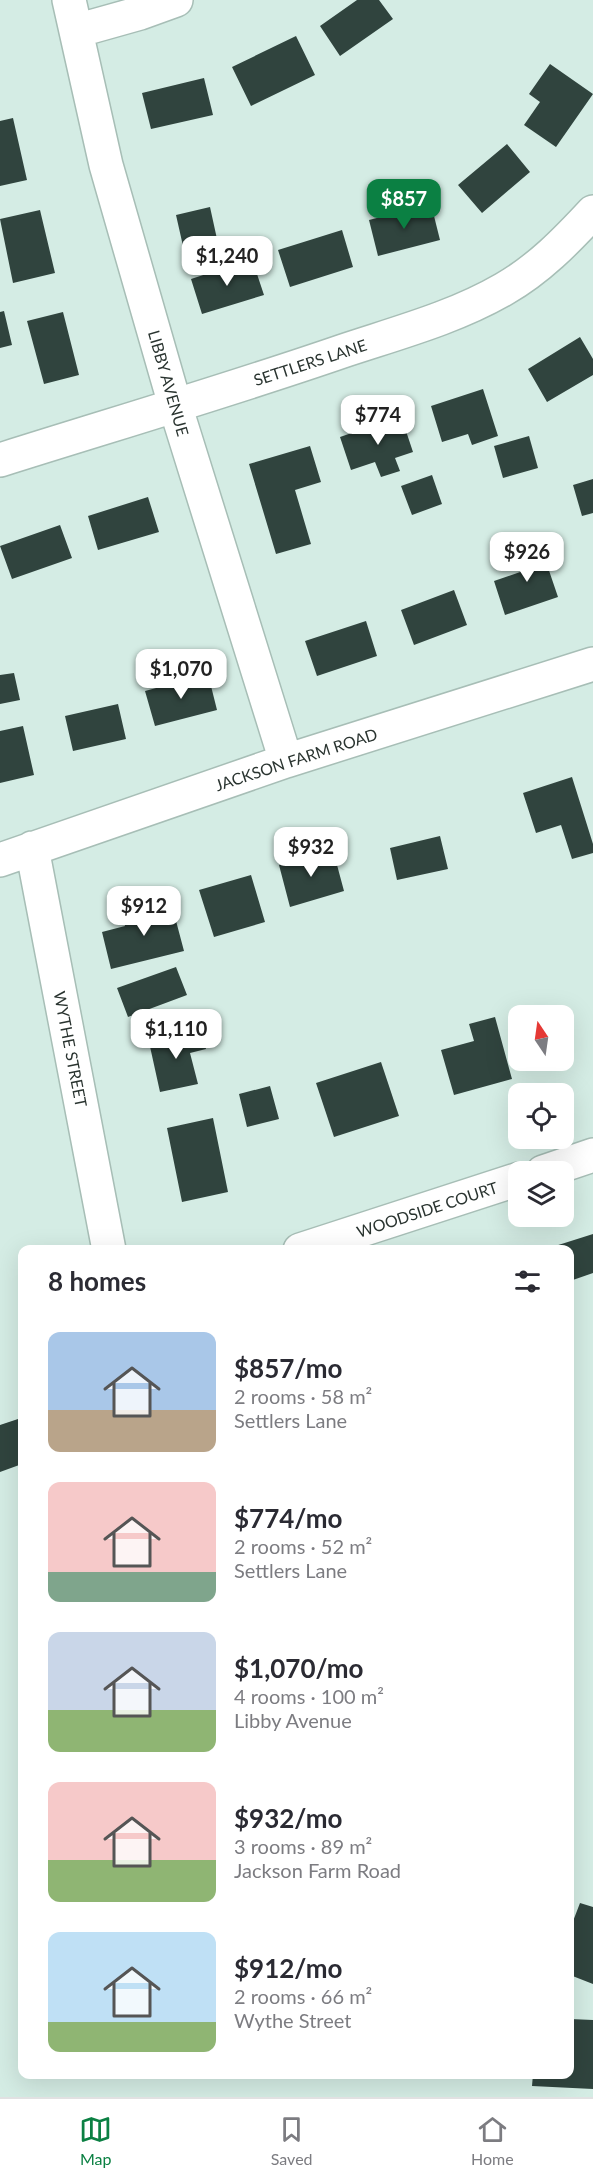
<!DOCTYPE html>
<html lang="en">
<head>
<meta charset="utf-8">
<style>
	body { margin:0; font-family:Lato,sans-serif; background:#f2f2f3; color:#2b2b33; height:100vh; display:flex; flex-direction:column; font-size:22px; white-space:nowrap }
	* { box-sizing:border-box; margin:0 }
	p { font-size:20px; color:#7c7c81 }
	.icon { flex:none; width:33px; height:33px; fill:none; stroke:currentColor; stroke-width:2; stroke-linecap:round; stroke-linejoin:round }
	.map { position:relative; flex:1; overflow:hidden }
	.panel { position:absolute; left:18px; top:1245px; width:556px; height:834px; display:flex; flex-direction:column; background:#fff; border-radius:12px; box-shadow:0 6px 24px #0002 }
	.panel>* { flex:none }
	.needle { width:39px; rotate:347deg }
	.fabs { position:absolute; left:508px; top:1005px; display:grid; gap:12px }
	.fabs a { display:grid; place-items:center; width:66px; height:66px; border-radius:12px; background:#fff; box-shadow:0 6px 24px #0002; font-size:30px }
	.price { position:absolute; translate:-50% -51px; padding:0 14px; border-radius:12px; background:#fff; color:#222; font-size:20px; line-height:39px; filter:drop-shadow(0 2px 3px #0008) }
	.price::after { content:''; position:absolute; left:50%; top:36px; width:18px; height:14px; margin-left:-9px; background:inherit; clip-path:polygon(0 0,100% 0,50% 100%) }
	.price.selected { background:#0b8043; color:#fff }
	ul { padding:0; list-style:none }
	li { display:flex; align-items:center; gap:18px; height:150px; padding:0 30px }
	li span { display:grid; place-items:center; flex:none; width:168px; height:120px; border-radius:12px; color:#555 }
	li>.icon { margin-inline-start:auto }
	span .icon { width:72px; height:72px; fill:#fffc; stroke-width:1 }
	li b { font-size:26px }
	h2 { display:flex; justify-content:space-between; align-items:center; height:72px; padding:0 30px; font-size:26px }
	.tabs { display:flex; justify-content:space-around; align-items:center; height:84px; border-top:2px solid #e1e1e2; background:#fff; font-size:16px; color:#7c7c81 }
	.tabs a { display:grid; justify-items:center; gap:3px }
	.tabs .selected { color:#0b8043 }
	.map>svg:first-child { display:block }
	.building { fill:#30443e }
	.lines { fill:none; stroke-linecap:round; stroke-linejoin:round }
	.minor-casing { stroke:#a7beb6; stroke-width:36 }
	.minor { stroke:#fff; stroke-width:33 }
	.labels { text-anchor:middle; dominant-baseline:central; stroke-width:6; stroke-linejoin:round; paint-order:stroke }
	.street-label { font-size:16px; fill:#2a3430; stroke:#fff }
</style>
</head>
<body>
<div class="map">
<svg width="593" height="2097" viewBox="0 0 593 2097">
	<rect width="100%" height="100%" fill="#d4ece4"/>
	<path class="building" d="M357,0H379L393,19L340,56L320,26Z
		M296,36L315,75L251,106L232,67Z
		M550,64L593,94L556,147L524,125L540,102L529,94Z
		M204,78L213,115L151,129L142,93Z
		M13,118L27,180L0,186V121Z
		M507,144L530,172L482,213L458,185Z
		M431,204L440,240L378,256L369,220Z
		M210,207L217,239L183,246L176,215Z
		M40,210L55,273L13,283L0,219Z
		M342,230L353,267L290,287L278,250Z
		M252,259L264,295L202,314L191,279Z
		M4,311L12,345L0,348V312Z
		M63,312L79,375L44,384L27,321Z
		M580,337L593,359V375L547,402L528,369Z
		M483,389L498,436L472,445L468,434L442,442L431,406Z
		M401,416L413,452L395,458L400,471L381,477L375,462L351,470L340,437Z
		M529,436L538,468L503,478L494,446Z
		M310,446L321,482L295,490L311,544L276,554L249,464Z
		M432,475L442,504L412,515L401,486Z
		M593,479V513L582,516L573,485Z
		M148,497L159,532L98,550L88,516Z
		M60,525L72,558L12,579L0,546Z
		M540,544L558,597L505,615L494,581L526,570L520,550Z
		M454,590L467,625L414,645L401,610Z
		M366,621L377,656L317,676L305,641Z
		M14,673L20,700L0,704V675Z
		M208,674L217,710L155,726L145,691Z
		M118,704L126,739L73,751L65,716Z
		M23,726L34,775L0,783V731Z
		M572,777L593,844V853L572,859L561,825L536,833L523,793Z
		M440,836L448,869L397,880L390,848Z
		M333,850L344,891L290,907L279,865Z
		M251,875L265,922L214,937L199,890Z
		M171,902L184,951L111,969L102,932L125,926L122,914Z
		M176,967L187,995L128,1017L117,988Z
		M495,1017L512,1079L454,1095L441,1050L474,1041L469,1024Z
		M201,1029L206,1049L190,1053L198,1084L160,1092L149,1042Z
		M381,1062L399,1116L334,1137L316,1083Z
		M270,1086L279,1119L247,1127L239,1094Z
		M213,1118L228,1192L182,1202L167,1128Z
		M593,1234V1273L570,1281V1250H553L552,1247Z
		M18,1419L22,1433V1464L0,1472V1425Z
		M580,1903L593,1907V1984L570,1975V1929Z
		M570,2019L593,2020V2089L532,2086L533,2074H570Z"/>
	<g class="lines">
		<g class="minor-casing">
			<path id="minor" d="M69,0L106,165L175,405L286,761
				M76,31L140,13L176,0
				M0,460C114,424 230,390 343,351C397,333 454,318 504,289C539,269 566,241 593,212
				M32,848L109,1250
				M0,860L286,761L593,664
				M543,1172L593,1155
				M300,1250L519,1179"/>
		</g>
		<use href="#minor" class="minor"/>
	</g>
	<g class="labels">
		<g class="street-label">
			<text transform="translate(310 362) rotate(-18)">SETTLERS LANE</text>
			<text transform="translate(169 383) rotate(74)">LIBBY AVENUE</text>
			<text transform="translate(296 759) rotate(-18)">JACKSON FARM ROAD</text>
			<text transform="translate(71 1049) rotate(79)">WYTHE STREET</text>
			<text transform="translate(427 1209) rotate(-18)">WOODSIDE COURT</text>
		</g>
	</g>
</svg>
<div class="fabs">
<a><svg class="needle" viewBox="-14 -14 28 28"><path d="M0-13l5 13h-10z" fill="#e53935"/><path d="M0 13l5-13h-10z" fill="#7c7c81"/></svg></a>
<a><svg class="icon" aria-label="locate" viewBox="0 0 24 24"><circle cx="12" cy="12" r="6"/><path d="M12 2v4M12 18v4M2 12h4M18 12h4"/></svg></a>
<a><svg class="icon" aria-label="layers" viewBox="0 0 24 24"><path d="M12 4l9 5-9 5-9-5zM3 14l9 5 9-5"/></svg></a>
</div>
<b class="price selected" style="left:404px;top:230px">$857</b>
<b class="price" style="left:227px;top:287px">$1,240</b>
<b class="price" style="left:378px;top:446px">$774</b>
<b class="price" style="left:527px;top:583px">$926</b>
<b class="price" style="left:181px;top:700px">$1,070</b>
<b class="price" style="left:311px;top:878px">$932</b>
<b class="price" style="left:144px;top:937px">$912</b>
<b class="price" style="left:176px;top:1060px">$1,110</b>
<section class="panel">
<h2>8 homes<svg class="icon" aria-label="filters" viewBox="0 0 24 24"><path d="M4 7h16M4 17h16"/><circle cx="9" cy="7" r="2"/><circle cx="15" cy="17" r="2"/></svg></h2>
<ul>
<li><span style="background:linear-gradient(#a9c7e8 65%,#b9a48a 0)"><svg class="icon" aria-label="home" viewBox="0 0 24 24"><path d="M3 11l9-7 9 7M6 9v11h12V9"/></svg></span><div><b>$857/mo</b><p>2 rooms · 58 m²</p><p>Settlers Lane</p></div></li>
<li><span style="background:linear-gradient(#f6c9c9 75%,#7fa58c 0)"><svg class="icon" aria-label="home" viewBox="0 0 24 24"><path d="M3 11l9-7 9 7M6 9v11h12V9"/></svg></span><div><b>$774/mo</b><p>2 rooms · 52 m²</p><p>Settlers Lane</p></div></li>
<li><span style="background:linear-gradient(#c9d6e8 65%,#8fb573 0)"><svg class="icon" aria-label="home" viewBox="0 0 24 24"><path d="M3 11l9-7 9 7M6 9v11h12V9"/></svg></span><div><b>$1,070/mo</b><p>4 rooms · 100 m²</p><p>Libby Avenue</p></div></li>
<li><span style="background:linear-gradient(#f6c9c9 65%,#8fb573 0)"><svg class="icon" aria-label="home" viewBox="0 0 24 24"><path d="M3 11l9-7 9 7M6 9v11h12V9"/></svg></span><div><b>$932/mo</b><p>3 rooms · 89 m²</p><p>Jackson Farm Road</p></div></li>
<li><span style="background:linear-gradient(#bfe0f5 75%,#8fb573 0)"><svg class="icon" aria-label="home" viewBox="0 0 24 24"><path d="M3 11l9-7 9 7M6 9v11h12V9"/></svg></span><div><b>$912/mo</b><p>2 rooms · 66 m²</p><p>Wythe Street</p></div></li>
</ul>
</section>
</div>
<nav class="tabs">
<a class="selected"><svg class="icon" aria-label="map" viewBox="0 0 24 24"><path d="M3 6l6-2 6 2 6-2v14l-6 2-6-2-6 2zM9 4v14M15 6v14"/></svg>Map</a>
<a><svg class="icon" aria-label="saved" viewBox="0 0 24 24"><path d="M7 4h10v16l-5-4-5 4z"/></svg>Saved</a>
<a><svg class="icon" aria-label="home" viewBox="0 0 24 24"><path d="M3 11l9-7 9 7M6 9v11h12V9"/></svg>Home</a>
</nav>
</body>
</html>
